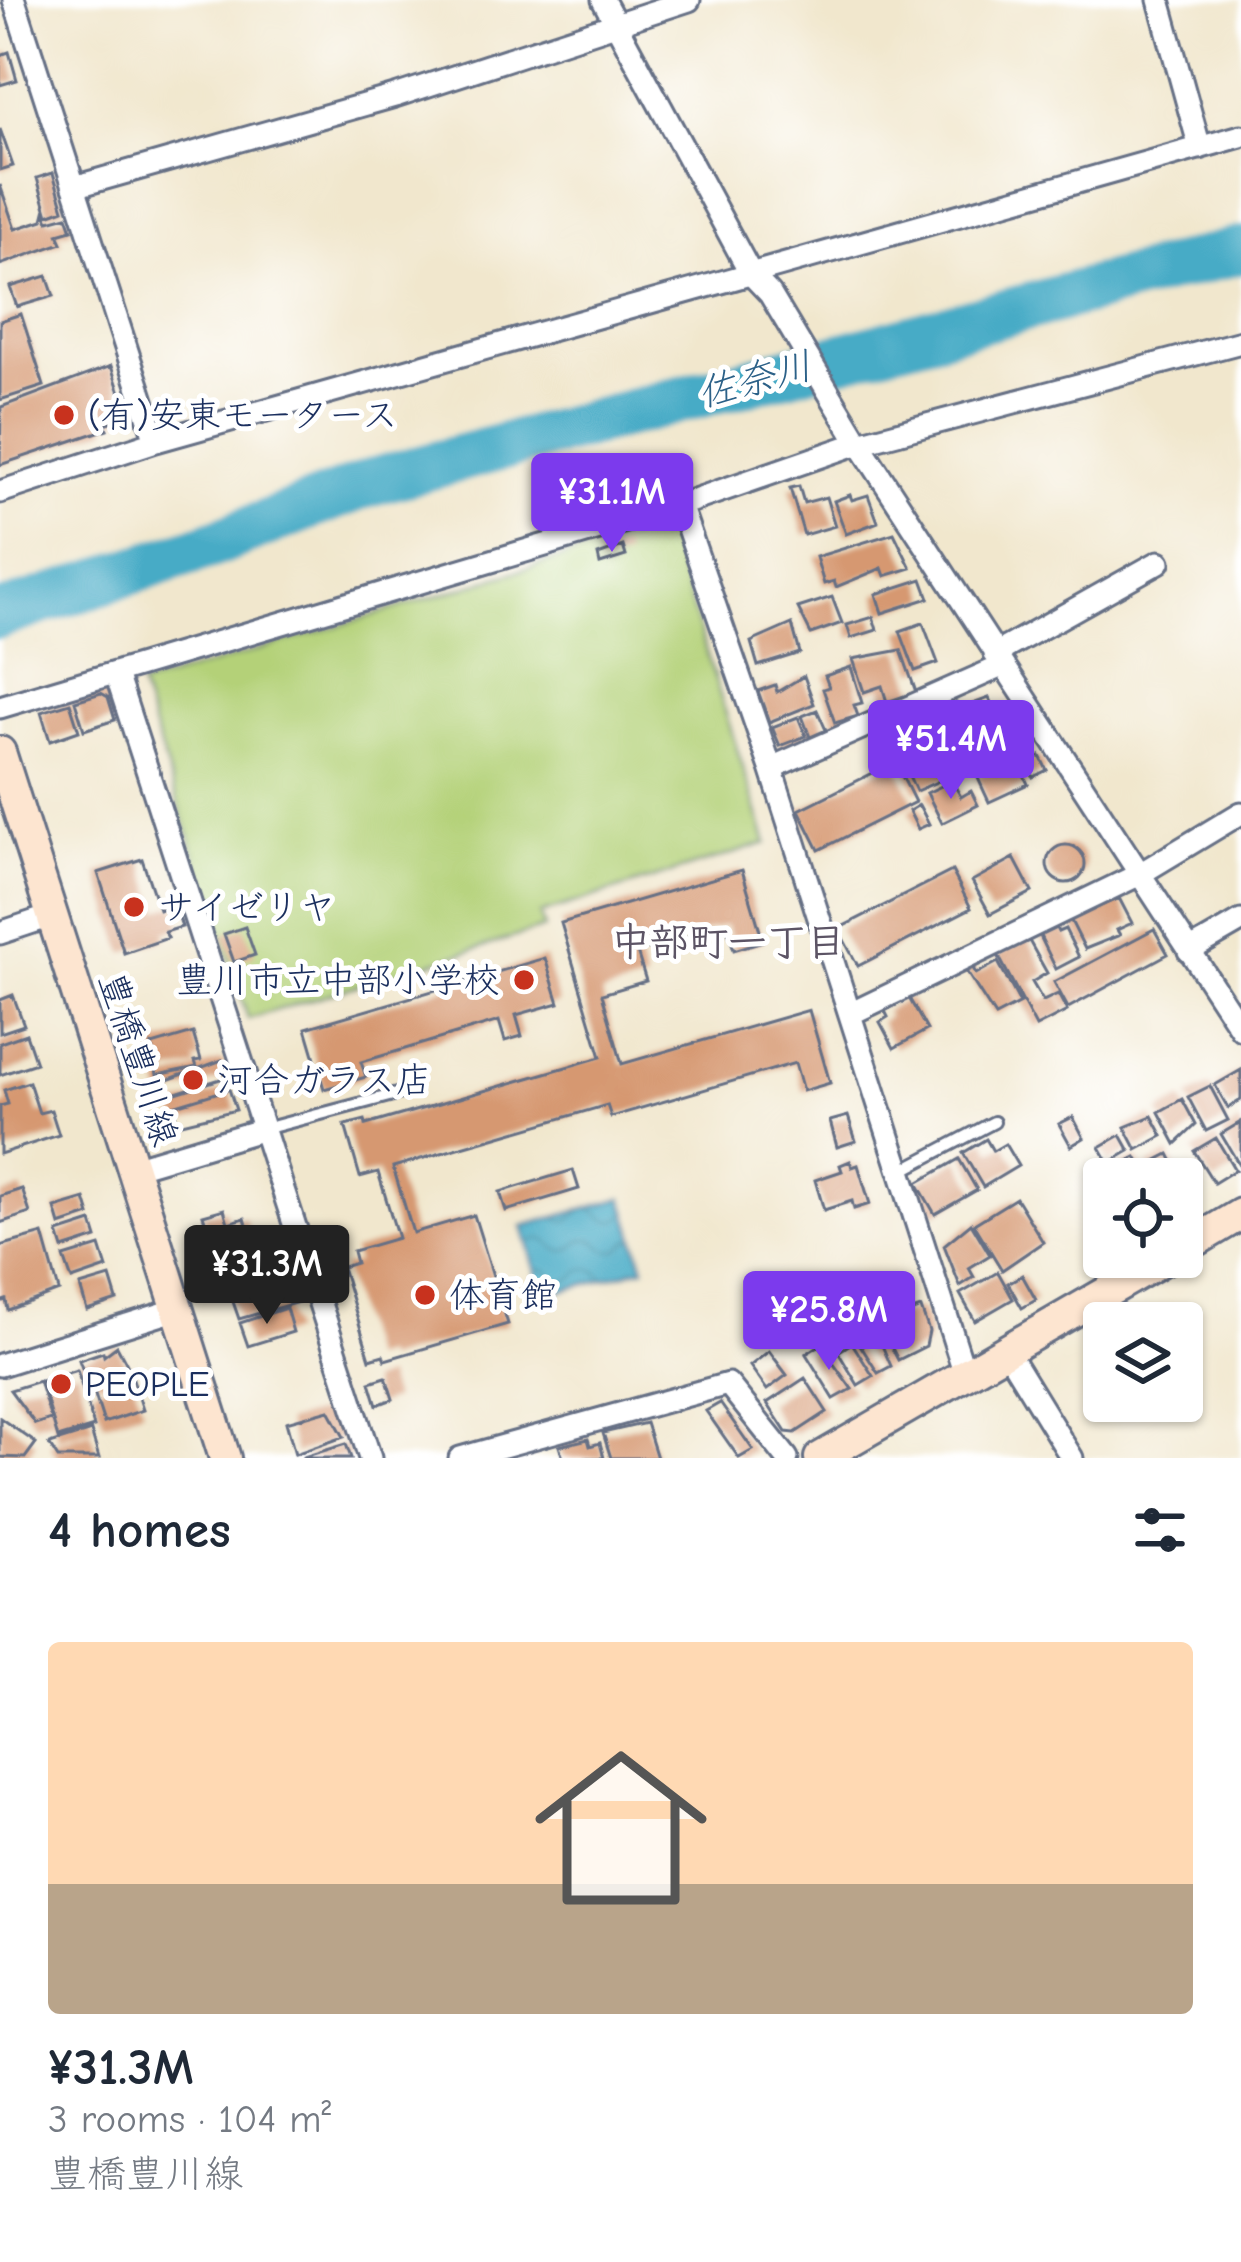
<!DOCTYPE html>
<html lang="en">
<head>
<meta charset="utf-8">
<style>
	body { margin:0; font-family:"Comic Neue","Klee One",sans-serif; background:#f2f2f3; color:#1f2937; height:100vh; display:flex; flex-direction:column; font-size:45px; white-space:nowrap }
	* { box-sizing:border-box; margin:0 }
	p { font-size:39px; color:#747a83 }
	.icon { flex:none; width:66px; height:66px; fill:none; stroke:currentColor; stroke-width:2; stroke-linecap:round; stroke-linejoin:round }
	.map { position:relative; height:1458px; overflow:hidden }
	.side { display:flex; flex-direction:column; background:#fff; flex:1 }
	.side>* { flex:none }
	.tools { position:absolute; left:1083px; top:1158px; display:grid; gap:24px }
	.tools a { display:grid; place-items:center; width:120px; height:120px; border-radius:12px; background:#fff; box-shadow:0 3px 9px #0004; font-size:60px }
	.price { position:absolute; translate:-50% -102px; padding:0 27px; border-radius:12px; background:#7c3aed; color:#fff; font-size:39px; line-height:78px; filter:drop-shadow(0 3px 6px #0008) }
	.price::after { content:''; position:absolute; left:50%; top:72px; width:36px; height:27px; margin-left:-18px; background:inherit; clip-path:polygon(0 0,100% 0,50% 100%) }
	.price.current { background:#222; color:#fff }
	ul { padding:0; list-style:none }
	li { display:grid; align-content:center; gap:24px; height:636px; padding:0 48px }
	li span { display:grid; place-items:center; height:372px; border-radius:12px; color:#555 }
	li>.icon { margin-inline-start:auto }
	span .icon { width:216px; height:216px; fill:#fffc; stroke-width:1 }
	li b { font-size:51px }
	h2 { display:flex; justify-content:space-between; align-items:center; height:144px; padding:0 48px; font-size:51px }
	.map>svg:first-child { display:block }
	.grass { fill:#b4d178; stroke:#68806b; stroke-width:3 }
	.water { fill:url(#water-waves); stroke:#306d92; stroke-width:3 }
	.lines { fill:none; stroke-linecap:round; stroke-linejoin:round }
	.river { stroke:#46abc6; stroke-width:48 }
	.building { fill:#d69871 }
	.lane-casing { stroke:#666f85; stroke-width:16 }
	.street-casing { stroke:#666f85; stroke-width:27 }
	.secondary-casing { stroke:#666f85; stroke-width:36 }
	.lane { stroke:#fff; stroke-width:10 }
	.street { stroke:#fff; stroke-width:21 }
	.secondary { stroke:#fde5d0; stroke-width:30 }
	.poi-dot { fill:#c8321e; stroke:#fff; stroke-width:4.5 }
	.labels { text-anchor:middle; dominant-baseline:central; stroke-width:10; stroke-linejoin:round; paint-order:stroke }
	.poi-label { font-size:36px; fill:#1b2f5e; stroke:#fff; text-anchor:start }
	.street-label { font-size:36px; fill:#1b2f5e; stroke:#fff }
	.water-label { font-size:39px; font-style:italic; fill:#2c6188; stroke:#fff }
	.neighbourhood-label { font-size:39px; font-weight:bold; fill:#5c5465; stroke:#fff }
</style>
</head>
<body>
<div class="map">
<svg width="1241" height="1458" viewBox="0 0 1241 1458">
	<defs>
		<pattern id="water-waves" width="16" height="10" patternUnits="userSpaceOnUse" patternTransform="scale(3)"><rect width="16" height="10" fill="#46abc6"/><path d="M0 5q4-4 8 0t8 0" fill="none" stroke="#3a8ca4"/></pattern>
	</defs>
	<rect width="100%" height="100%" fill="#fff"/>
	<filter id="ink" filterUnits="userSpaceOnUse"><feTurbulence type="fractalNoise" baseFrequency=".00833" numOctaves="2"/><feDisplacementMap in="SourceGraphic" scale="24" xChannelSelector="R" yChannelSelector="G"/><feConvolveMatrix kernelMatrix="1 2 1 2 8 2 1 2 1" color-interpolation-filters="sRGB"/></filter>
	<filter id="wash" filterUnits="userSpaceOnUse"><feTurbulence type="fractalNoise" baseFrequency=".004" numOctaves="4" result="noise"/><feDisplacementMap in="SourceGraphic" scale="48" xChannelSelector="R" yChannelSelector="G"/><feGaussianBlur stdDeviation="2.7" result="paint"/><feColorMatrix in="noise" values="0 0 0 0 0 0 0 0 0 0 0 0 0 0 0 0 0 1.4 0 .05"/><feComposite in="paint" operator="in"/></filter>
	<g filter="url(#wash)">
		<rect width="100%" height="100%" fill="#f1e7cd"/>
		<path class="grass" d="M666,526L767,843L540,914L544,928L248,1019L140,686Z"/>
		<path class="water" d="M623,1198L644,1268L543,1296L523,1226Z"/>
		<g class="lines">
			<path class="river" d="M0,615L210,545L375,481L1241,250"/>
		</g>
		<g id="blocks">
			<path class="building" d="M9,52L17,80L0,85V55Z
				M0,129L13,166L0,170Z
				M53,173L64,209L48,215L37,178Z
				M0,185L15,229L43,220L45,212L49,221L67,216L72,230L58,234L62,243L0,265Z
				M47,276L54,296L17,307L10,287Z
				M21,314L44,386L0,400V321Z
				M111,366L128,416L105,424L107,429L0,465L1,407Z
				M799,486L804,503L826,497L835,526L804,535L790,488Z
				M850,495L852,500L868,495L878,522L846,534L834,501Z
				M894,533L911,568L885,576L882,568L836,587L834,581L824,584L816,557Z
				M623,546L626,556L600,564L598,555Z
				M922,579L929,598L882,613L876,594Z
				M832,597L842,623L811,634L798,608Z
				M873,617L877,630L851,638L847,625Z
				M923,623L938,663L915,671L900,631Z
				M792,624L800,653L758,666L751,642Z
				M901,650L916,692L887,702L882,686L864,692L853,659Z
				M851,667L862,703L854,705L858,716L835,723L823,689L829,687L825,676Z
				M804,676L814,704L769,722L758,691L775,685L777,692Z
				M101,693L108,697L115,720L84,730L75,701Z
				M989,698L1000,722L963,738L951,712Z
				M70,703L79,731L50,741L41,712Z
				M817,710L826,730L810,737L802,716Z
				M1014,715L1032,741L1001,759L989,741L997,735L993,729Z
				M798,717L806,736L780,746L772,727Z
				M958,732L973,766L916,791L901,758Z
				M1040,756L1047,770L1033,777L1026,763Z
				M895,762L915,802L819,850L799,810Z
				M1018,763L1028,784L989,802L977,776Z
				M952,781L961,797L971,791L978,805L942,823L927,793Z
				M919,805L929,824L918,829L909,811Z
				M1047 864a19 19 0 1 1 38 0a19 19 0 1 1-38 0Z
				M1014,858L1032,892L990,914L972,881Z
				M142,859L159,910L175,905L182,927L165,932L168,938L124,953L98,873Z
				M742,870L763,941L734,950L726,925L637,952L646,981L602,994L622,1064L809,1010L830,1083L803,1091L795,1063L611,1117L607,1105L393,1167L413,1233L474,1215L508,1324L385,1360L383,1355L370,1359L342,1267L356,1263L353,1251L398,1238L378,1172L360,1177L345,1125L365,1120L366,1125L601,1057L561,923Z
				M952,871L971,908L858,966L838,929Z
				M1119,898L1132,923L1117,930L1120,935L1085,949L1070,919Z
				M1055,926L1058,932L1065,929L1079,957L1056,969L1039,934Z
				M245,927L255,955L234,962L224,934Z
				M1154,929L1168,954L1068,1008L1054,982Z
				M1028,939L1047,973L1032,982L1043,1001L1058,994L1067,1011L1036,1027L998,955Z
				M545,958L559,1003L516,1015L522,1036L505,1041L499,1021L361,1062L366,1077L324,1089L306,1028Z
				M998,962L1020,1003L995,1016L964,968L971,964L976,974Z
				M13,995L24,1025L0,1033V1000Z
				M909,998L927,1030L894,1048L880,1022L888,1017L885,1011Z
				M193,1033L201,1060L195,1061L197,1067L157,1075L152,1045Z
				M26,1034L36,1063L0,1075V1043Z
				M222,1060L227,1077L163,1097L159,1083Z
				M1241,1070V1100L1228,1108L1215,1085Z
				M29,1082L39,1113L51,1110L59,1135L0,1154V1106L8,1104L4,1090Z
				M1210,1086L1228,1120L1206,1131L1188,1097Z
				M229,1089L236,1110L178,1124L173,1106Z
				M1182,1099L1196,1125L1176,1144L1159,1112Z
				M848,1116L856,1141L837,1147L830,1121Z
				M1152,1116L1163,1136L1137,1150L1125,1127Z
				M1073,1117L1084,1138L1071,1146L1059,1124Z
				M1241,1122V1168L1221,1134Z
				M1121,1135L1130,1151L1109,1163L1100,1147Z
				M1216,1138L1235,1170L1214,1183L1194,1151Z
				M986,1139L993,1151L1005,1144L1018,1166L983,1187L963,1153Z
				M1169,1154L1182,1179H1155L1148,1165Z
				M1136,1157L1147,1177L1120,1179L1114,1169Z
				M959,1159L977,1190L935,1214L917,1183Z
				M850,1161L852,1167L858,1165L870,1204L854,1209L852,1201L824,1210L815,1180L842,1171L840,1165Z
				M573,1170L579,1189L506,1211L500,1192Z
				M22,1189L30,1213L0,1223V1196Z
				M1016,1198L1043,1242L1002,1270L974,1224Z
				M85,1199L90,1215L60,1225L55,1208Z
				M224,1209L228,1223L245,1218L249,1232L212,1243L203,1215Z
				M92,1222L97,1238L63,1249L58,1233Z
				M971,1223L990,1255L969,1268L974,1277L960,1286L944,1245Z
				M43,1234L59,1291L8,1310L6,1300L0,1302V1246Z
				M272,1237L276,1252L283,1249L287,1261L224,1281L215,1254L236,1248L240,1259L256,1254L252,1243Z
				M100,1246L107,1268L72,1280L64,1257Z
				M291,1268L302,1301L239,1319L230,1293Z
				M998,1272L1013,1299L975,1321L960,1294Z
				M1022,1275L1036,1300L1022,1308L1008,1283Z
				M110,1277L117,1300L87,1310L80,1286Z
				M286,1308L293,1332L248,1346L240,1323Z
				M921,1308L929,1331L926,1346L898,1360L884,1333L890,1330L887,1320Z
				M873,1325L891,1366L878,1373L855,1337Z
				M852,1343L873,1376L858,1385L838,1352Z
				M820,1345L852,1389L834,1399L806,1354Z
				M117,1346L131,1372L96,1383L95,1376L86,1379L79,1360L103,1352L104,1356Z
				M769,1351L787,1375L767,1390L750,1366Z
				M77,1370L94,1427L58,1438L41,1381Z
				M132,1376L143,1410L104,1423L93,1389Z
				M386,1377L393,1399L377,1405L370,1382Z
				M805,1378L827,1412L795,1433L786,1432L767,1403Z
				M39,1381L51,1419L35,1424L10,1390Z
				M720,1403L753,1450L739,1458L706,1411Z
				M329,1410L344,1437L295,1454L286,1422Z
				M0,1418L36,1443L25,1458L0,1457Z
				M646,1423L657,1458H611L603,1433Z
				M91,1431L99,1458H58L49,1444Z
				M588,1439L590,1446L600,1443L604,1458H563L559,1446Z
				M346,1444L351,1458H303V1457Z"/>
		</g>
	</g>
	<g filter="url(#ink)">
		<use href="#blocks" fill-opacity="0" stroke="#666f85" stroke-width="3"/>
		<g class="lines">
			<g class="lane-casing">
				<path id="lane" d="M264,1129L412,1090
					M901,1171L994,1122"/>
			</g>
			<g class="street-casing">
				<path id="street" d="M14,0L156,441
					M603,0L751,274L770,294L859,443L1241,1029
					M1159,0L1200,148
					M74,187L395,96L689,0
					M0,492L156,441L1241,136
					M680,505L771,768L964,1371
					M995,654L1159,562
					M116,674L370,1458
					M0,707L680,505L859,443L1241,342
					M771,768L1002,666
					M0,933L51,916
					M1189,951L1241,921
					M850,1014L1138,875L1241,813
					M133,1168L264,1129
					M1007,1352L1072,1458
					M0,1365L178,1309
					M460,1458L728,1384L787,1458"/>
			</g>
			<g class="secondary-casing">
				<path id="secondary" d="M0,752L225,1458
					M1182,1249L1241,1214
					M820,1458L1168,1257"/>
			</g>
			<use href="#lane" class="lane"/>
			<use href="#street" class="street"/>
			<use href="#secondary" class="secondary"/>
		</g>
	</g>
	<g class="poi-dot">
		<circle cx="64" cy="415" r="12"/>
		<circle cx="134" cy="907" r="12"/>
		<circle cx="524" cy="980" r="12"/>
		<circle cx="193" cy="1080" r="12"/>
		<circle cx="425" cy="1295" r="12"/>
		<circle cx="61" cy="1384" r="12"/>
	</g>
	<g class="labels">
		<g class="poi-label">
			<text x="88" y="415">(有)安東モータース</text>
			<text x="158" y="907">サイゼリヤ</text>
			<text x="500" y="980" text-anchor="end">豊川市立中部小学校</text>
			<text x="217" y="1080">河合ガラス店</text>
			<text x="449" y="1295">体育館</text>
			<text x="85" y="1384">PEOPLE</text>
		</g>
		<g class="street-label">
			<text transform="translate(138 1059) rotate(72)">豊橋豊川線</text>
		</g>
		<g class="water-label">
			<text transform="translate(755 380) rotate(-15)">佐奈川</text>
		</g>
		<g class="neighbourhood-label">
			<text x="728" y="942">中部町一丁目</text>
		</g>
	</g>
</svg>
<div class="tools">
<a><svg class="icon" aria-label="locate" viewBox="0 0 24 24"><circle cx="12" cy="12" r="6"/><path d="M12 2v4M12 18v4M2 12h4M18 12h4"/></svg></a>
<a><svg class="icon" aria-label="layers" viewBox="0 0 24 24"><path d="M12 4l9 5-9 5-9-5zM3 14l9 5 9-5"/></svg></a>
</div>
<b class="price" style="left:612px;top:555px">¥31.1M</b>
<b class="price" style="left:951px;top:802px">¥51.4M</b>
<b class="price current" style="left:267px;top:1327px">¥31.3M</b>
<b class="price" style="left:829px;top:1373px">¥25.8M</b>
</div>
<section class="side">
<h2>4 homes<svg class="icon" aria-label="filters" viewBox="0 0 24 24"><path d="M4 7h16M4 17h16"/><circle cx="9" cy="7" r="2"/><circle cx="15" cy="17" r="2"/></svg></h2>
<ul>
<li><span style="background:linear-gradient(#ffd9b3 65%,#b9a48a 0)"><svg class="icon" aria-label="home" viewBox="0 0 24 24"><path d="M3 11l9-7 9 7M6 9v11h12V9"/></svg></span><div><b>¥31.3M</b><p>3 rooms · 104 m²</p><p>豊橋豊川線</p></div></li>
</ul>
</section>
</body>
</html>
